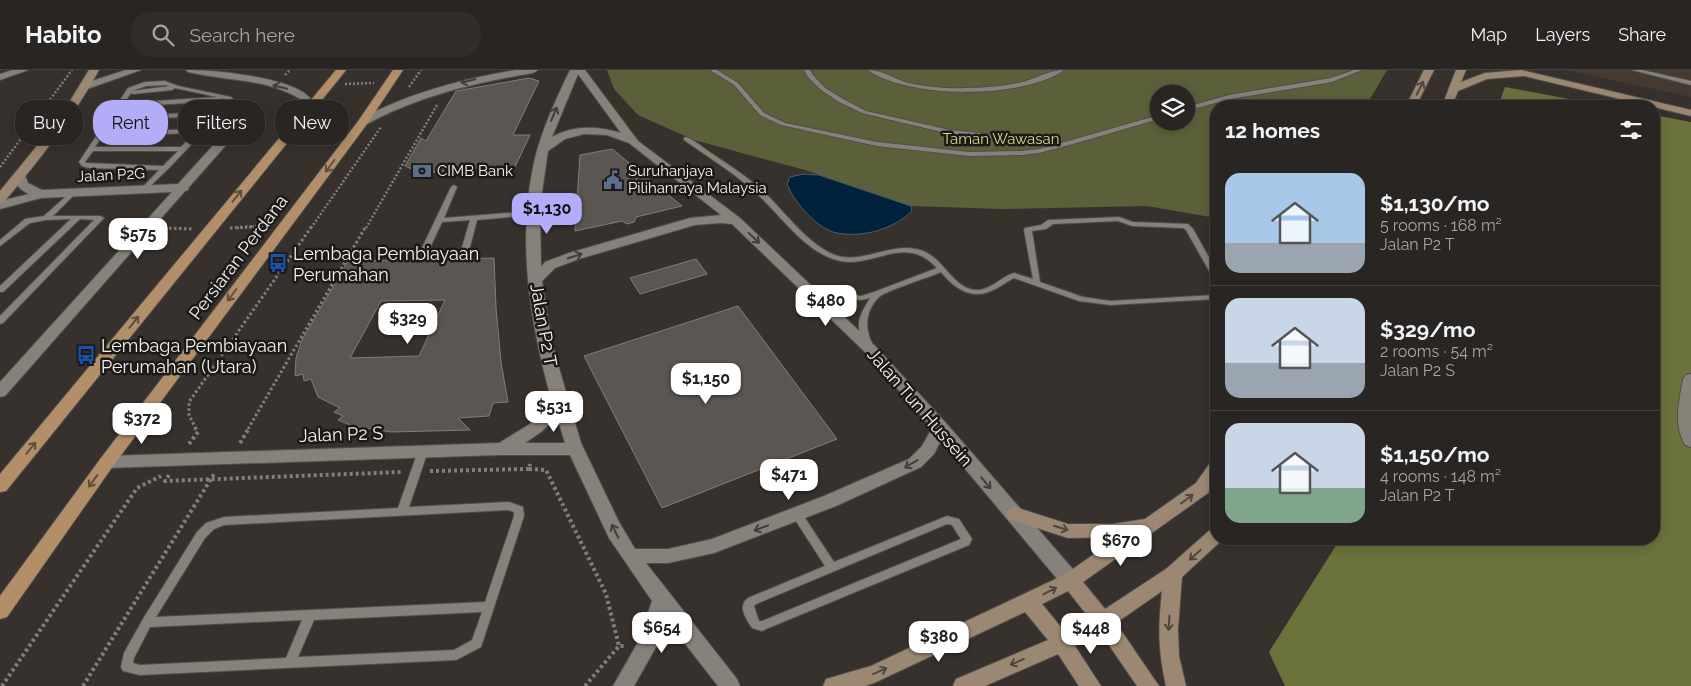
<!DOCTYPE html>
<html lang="en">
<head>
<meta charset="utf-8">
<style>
	body { margin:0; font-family:Raleway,sans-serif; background:#302d2a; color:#f1f3f6; height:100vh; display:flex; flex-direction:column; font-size:19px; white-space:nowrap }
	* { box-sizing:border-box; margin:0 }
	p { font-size:16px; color:#a5a5a5 }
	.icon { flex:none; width:28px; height:28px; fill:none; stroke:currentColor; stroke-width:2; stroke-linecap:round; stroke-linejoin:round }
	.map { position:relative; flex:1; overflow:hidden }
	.details { position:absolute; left:1210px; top:30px; width:450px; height:445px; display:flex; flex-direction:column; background:#282522; border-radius:20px; box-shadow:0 2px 12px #0003,0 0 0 1px #444240 }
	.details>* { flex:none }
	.top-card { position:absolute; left:15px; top:30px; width:475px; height:45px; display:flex; gap:10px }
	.fabs { position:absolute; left:1150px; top:15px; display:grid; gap:10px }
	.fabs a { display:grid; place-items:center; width:45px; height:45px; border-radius:50%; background:#282522; box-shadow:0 2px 12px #0003,0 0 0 1px #444240; font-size:25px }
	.price { position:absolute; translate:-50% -42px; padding:0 11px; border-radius:10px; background:#fff; color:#222; font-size:16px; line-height:32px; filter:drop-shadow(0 1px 2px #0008) }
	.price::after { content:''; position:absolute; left:50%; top:30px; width:15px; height:11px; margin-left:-8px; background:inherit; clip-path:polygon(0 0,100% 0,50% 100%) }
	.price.selected { background:#b3adf9; color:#111 }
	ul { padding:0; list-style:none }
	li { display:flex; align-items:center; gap:15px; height:125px; padding:0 15px }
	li+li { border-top:1px solid #444240 }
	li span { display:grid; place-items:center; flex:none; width:140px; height:100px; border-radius:15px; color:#555 }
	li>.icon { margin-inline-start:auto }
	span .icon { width:60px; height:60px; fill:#fffc; stroke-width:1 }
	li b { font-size:21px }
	h2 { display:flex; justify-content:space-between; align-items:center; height:60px; padding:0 15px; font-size:21px }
	.tag { padding:0 18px; border-radius:20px; background:#282522; box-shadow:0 2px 12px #0003,0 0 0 1px #444240; font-size:18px; line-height:45px }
	.tag.selected { background:#b3adf9; color:#111 }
	header { display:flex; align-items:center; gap:30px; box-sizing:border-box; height:70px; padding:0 25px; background:#282522; border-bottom:1px solid #444240 }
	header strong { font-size:24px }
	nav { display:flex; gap:28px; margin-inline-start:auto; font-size:18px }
	.search { width:350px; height:45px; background:#302d2a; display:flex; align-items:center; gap:12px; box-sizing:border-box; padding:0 18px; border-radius:20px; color:#a5a5a5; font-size:19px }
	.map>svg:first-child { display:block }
	.built { fill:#443a31 }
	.green { fill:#5c603a; fill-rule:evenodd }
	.forest { fill:#6c723c }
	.water { fill:#01223b; stroke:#4a6071 }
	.building { fill:#5c5652; stroke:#837d78; fill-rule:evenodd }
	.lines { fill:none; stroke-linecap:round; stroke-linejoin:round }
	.lane-casing { stroke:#514d49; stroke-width:2 }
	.street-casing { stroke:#514d49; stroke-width:2 }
	.secondary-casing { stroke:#514d49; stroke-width:2 }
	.primary-casing { stroke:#514d49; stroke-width:2 }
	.path-far2 { stroke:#827e7b; stroke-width:2.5; stroke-dasharray:2 2; stroke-linecap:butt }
	.path-far1 { stroke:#827e7b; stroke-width:3; stroke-dasharray:2.5 2.5; stroke-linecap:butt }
	.path { stroke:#827e7b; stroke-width:4; stroke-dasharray:3 3; stroke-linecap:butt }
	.lane { fill:#87817c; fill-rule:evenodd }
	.street { fill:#87817c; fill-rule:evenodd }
	.secondary { fill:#9c8872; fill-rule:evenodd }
	.primary { fill:#b28f69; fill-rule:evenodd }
	.oneway { stroke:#413e3b }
	.oneway2 { stroke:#4f463c }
	.oneway3 { stroke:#604f3c }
	.labels { text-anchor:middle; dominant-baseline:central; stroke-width:5; stroke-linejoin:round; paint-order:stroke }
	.far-park-label { font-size:15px; fill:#d2db89; stroke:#1c1a18 }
	.far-poi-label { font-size:15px; fill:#f4f0ee; stroke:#1c1a18; text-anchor:start }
	.far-street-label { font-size:15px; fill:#f4f0ee; stroke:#1c1a18 }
	.poi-label { font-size:18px; fill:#f4f0ee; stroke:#1c1a18; text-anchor:start }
	.street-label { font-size:18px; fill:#f4f0ee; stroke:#1c1a18 }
</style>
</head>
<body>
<header>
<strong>Habito</strong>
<div class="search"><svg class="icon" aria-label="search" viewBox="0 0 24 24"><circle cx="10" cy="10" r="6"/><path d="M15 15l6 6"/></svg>Search here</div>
<nav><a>Map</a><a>Layers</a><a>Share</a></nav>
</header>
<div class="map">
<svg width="1691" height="616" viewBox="0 0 1691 616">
	<rect width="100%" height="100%" fill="#36312d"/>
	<path class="built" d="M1565,0H1691V27Z"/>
	<path class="green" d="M607,0H1387L1366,36H1216V148L1147,136L1002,139L911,136L805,100L694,70L638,45L614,19ZM1159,24H1186V51H1159Z"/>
	<path class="forest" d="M1505,17L1607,36H1498Z
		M1654,45L1691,52V616H1285L1269,582L1340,469H1654Z"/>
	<path class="water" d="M803,104L819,105L911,136L912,141C894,159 863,168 837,163C818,160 793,131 787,114L790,107Z"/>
	<path class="building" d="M529,8L539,11L513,65H530L515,97L473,98L471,102H424L416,101L405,96L421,68L426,71L456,21Z
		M612,79L682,136L636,147L634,152L627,154L622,151L575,161L580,85Z
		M494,188L496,238L501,292L508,332L493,333L489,346L458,348L470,360L391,362L353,356L338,350L343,346L334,342L340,338L318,327L311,309L304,311L303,304L295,306L296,288L302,270L348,191ZM445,230L419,286L350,288L381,231Z
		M696,189L707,204L640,224L630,208Z
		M738,236L837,369L662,438L584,286Z"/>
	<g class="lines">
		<g class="lane-casing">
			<path id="lane" d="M710,0H717L738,13L764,43L785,53L877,72L969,82L1022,81L1039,79L1056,75L950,64L862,43L839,32L821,20L808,7L804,0H810L813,5L825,18L843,29L866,41L950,60L1056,71L1058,72V74L1159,45V49L1073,74L1039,83L1022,85L969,86L877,76L781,55L760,45L734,15Z
				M868,0C882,0 895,9 908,13C927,17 947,19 966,18C985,18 1005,16 1023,12C1037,8 1050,0 1064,0C1024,29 908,29 868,0Z
				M1354,0H1362L1332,12L1230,29L1186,41V37L1229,25L1331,8Z
				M1632,0H1642L1691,11V15Z
				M165,11L178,16L231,27L234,30L168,99L147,119L145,120L142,118L159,100L89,98L82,96L79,92L128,18L145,12ZM165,15L170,16L132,21L146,16ZM175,18L217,27L124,33L131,23L133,24L172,20ZM221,28L228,30L216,42L115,46L121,37L219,31L221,30ZM212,46L199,59L105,62L113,50ZM195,63L181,77H95L102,66ZM93,81H178L163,96L86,93L85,92Z
				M686,67C694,70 701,76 708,81C730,96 753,110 771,129C789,148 807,171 830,183C860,198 892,169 923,181C945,189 954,222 980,220C993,218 1002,206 1014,203L1033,209L1024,160L1025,158L1041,155L1048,150L1119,147L1133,152L1188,154L1193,159L1216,200V208L1212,206L1186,160L1183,158L1132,156L1118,151L1053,154L1046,159L1032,161L1040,212L1083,227L1110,231L1216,225V229L1110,235L1079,231L1014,208C1007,211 1001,217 993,220C972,231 954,218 941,202C930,207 885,221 879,227C866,240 864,257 872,273L868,276L865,275C854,255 859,246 870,228L861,230L810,223H807L806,221L807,219L861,226L874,222L937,198C903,161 870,203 833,189C800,177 780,144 755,122C733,102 708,87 684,70V68Z
				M454,115L457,117L444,148L533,141L537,143L533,145L477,150L469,181L465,183L461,181L470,150L442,152L428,182L424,184H421L420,182L451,117Z
				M74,120L77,122L53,146H100L104,148L3,253L0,254V246L94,150L80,149L3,222H0V216L71,149L46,150L30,153L0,176V170L25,149L44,146L72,121Z
				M423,377L426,379L428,381L409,437L509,432L523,437L524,446L481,577L456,590L140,605L123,601L121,597L124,583L143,549L197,462L206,453L224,447L398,438L418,381L420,379ZM508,440L514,442V446L485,532L156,547L205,468L214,459L224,455ZM482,542L472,570L454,580L298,587L314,550ZM302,550L286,588L140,595L133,593L134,588L150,557Z
				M797,441L801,442L834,492L947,446L959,449L972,469L969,475L766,559L762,561L752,558C746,549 737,536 748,528L825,496L792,445L793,442ZM947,454L952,455L961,469L762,551H759L754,536L756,534Z"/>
		</g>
		<g class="street-casing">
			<path id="street" d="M13,0H28L0,10V4Z
				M126,0H141L90,18L86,19L81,16L82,14Z
				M186,0C215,0 291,7 310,28L305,49L300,52L295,49L300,29C267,8 224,11 188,2Z
				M516,0H538L533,3C474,13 419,26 367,54L363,55L358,52C364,45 376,41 385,37C427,18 471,8 516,0Z
				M570,0H585L638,71L740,148L875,276L946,353L1078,505L1080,511L1078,517L1071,519L1064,517L941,370L934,384L921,397L836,436L714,483L668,493H646L737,609L740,616H718L665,548L656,577L634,616H613L637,574L652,531L609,468L570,385H499L107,398L101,396L99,392L101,388L107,386L499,373L530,354L552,332C530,254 516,169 535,88C543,57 556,29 570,0ZM578,4L621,63C598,56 573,55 552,67ZM584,64L607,65L629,73L721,145L690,148L569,183L545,192L541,197L540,136L548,81L565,69ZM721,153L732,154L865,282L932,358L922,376L909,389L824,426L712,469L668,479H635L619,452L581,373L552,274L542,211L555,198L579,189L695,155ZM557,347L565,373H525L541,362Z
				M253,35L257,36L258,38L257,40L189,117L188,120L185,121L5,326L0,327V312L172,122L41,128L0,139V131L29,124C20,120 15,115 14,105L16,103H24L28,113L42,120L178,114L249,36Z
				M1691,304V377L1685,375C1673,353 1679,332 1683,309L1686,305Z"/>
		</g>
		<g class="secondary-casing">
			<path id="secondary" d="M89,0H99C73,48 39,90 4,132L0,133V121L59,49Z
				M1424,0H1434L1416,36H1406Z
				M1456,0H1466L1461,12L1485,3L1521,0L1691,40V46L1524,6L1487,9L1458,21L1452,36H1442Z
				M1216,391V410L1208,423L1083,512L1105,539L1166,499L1210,460L1216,458V469L1222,470L1182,507L1178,559L1179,586L1186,616H1166C1158,579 1158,559 1162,521L1116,553L1159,616H1137L1100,562L1075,576L1101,616H1079L1058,584L985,616H953L956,609L1048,570L1025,542L874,613L865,616H823L826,609L871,596L1064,505L1119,467L1068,468L1009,449L1006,444L1009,439L1015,437L1068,454H1113L1145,449L1196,413L1210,393ZM1068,521L1090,549L1065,562L1042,534Z"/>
		</g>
		<g class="primary-casing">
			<path id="primary" d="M336,0H346L6,421L0,422V404Z
				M393,0H403L367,54L113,396L7,547L0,549V526L101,388L359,50Z"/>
		</g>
		<path class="path-far2" d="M285,5L290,0
			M345,14L374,13
			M409,17L421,0
			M0,97L72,0
			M237,158L267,156
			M311,158L381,57
			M366,158L437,35"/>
		<path class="path-far1" d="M164,158L193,159
			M230,158L260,156
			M196,359L189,345V332L312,156
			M248,359L366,156"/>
		<path class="path" d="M240,373L249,358
			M189,374L198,362L195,358
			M529,399L546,400L606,524L619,576
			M430,401L529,399L530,394
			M169,405L165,411L401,402
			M2,616L137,418L161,406
			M83,616L214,404
			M585,616L619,576H626"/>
		<use href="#lane" class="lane"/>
		<use href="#street" class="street"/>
		<use href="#secondary" class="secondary"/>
		<use href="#primary" class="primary"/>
	</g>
	<defs><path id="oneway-shaft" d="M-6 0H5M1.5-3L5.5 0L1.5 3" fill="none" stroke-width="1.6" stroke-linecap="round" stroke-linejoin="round" transform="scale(1.25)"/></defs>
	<g class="oneway">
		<use href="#oneway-shaft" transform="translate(468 11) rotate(167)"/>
		<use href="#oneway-shaft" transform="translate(280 17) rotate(-166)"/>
		<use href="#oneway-shaft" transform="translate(554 44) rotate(-67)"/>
		<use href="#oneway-shaft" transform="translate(754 168) rotate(43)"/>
		<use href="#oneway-shaft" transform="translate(575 186) rotate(-17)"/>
		<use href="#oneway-shaft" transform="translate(911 394) rotate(149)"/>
		<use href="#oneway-shaft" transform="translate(986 413) rotate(50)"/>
		<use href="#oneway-shaft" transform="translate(761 458) rotate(159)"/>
		<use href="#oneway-shaft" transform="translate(615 461) rotate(-116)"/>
	</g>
	<g class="oneway2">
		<use href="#oneway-shaft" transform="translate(1420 18) rotate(-63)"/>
		<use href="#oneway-shaft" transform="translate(1187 429) rotate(-37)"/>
		<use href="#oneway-shaft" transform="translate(1061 458) rotate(17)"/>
		<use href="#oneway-shaft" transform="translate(1195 485) rotate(138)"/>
		<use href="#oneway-shaft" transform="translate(1050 521) rotate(-27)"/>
		<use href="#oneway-shaft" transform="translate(1169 553) rotate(94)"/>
		<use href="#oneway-shaft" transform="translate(1017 592) rotate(156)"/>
		<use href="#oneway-shaft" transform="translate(880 601) rotate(-24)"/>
	</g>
	<g class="oneway3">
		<use href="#oneway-shaft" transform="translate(330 96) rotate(127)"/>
		<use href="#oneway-shaft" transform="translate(237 126) rotate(-51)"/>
		<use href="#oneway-shaft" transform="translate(232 225) rotate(127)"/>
		<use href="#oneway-shaft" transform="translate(134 252) rotate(-51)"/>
		<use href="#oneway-shaft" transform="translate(31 378) rotate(-51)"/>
		<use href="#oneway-shaft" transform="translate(93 411) rotate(126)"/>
	</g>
	<defs>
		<g id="bank-bare" transform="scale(1.5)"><path d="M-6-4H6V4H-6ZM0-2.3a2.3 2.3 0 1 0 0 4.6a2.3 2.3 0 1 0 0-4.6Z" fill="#5c6f8a" stroke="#1c1a18" stroke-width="2.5" paint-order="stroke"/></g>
		<g id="civic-bare" transform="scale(1.5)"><path d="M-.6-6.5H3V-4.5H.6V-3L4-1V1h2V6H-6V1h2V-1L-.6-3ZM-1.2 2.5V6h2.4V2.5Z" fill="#5c6f8a" stroke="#1c1a18" stroke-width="2.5" paint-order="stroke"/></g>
		<g id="bus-bare" transform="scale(1.5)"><path d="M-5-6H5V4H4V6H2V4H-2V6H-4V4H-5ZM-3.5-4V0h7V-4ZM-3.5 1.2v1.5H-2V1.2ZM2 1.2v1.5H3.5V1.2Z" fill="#1a4fb4" stroke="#1c1a18" stroke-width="2.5" paint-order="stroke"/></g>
	</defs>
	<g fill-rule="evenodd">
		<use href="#bank-bare" x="422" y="101"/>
		<use href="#civic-bare" x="613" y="110"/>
		<use href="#bus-bare" x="278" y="193"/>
		<use href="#bus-bare" x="86" y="285"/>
	</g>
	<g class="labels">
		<g class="far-park-label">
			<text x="1001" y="69">Taman Wawasan</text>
		</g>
		<g class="far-poi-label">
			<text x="437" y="101">CIMB Bank</text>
			<text x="628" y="101">Suruhanjaya<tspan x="628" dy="17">Pilihanraya Malaysia</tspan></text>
		</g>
		<g class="far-street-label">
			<text transform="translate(111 105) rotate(-3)">Jalan P2G</text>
		</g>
		<g class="poi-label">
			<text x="293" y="183">Lembaga Pembiayaan<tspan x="293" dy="21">Perumahan</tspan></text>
			<text x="101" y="275">Lembaga Pembiayaan<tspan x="101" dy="21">Perumahan (Utara)</tspan></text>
		</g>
		<g class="street-label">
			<text transform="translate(238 187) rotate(-53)">Persiaran Perdana</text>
			<text transform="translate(544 255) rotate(80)">Jalan P2 T</text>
			<text transform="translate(920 337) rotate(49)">Jalan Tun Hussein</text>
			<text transform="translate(341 364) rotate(-2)">Jalan P2 S</text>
		</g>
	</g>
</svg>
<div class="fabs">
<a><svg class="icon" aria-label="layers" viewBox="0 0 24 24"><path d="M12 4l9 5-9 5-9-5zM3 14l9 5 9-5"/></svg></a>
</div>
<b class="price selected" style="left:547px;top:165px">$1,130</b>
<b class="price" style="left:138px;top:190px">$575</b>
<b class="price" style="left:826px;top:257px">$480</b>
<b class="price" style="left:408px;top:275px">$329</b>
<b class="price" style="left:706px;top:335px">$1,150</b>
<b class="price" style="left:554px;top:363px">$531</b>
<b class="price" style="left:142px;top:375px">$372</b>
<b class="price" style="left:789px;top:431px">$471</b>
<b class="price" style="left:1121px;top:497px">$670</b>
<b class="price" style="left:662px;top:584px">$654</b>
<b class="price" style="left:1091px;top:585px">$448</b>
<b class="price" style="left:939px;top:593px">$380</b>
<div class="top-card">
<a class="tag">Buy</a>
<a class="tag selected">Rent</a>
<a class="tag">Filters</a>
<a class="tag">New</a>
</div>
<section class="details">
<h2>12 homes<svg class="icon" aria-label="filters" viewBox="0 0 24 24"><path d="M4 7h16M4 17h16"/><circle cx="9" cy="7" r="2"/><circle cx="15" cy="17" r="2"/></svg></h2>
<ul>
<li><span style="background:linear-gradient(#a9c7e8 70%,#9aa5b1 0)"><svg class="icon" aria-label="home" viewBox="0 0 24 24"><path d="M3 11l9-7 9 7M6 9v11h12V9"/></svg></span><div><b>$1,130/mo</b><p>5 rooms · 168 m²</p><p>Jalan P2 T</p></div></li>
<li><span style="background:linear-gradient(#c9d6e8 65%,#9aa5b1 0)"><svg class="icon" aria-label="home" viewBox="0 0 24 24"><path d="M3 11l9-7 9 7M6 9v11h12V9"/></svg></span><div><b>$329/mo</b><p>2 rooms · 54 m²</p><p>Jalan P2 S</p></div></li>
<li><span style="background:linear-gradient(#c9d6e8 65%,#7fa58c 0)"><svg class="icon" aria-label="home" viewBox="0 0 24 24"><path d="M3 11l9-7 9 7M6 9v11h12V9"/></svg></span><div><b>$1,150/mo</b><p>4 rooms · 148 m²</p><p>Jalan P2 T</p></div></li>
</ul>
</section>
</div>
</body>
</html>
